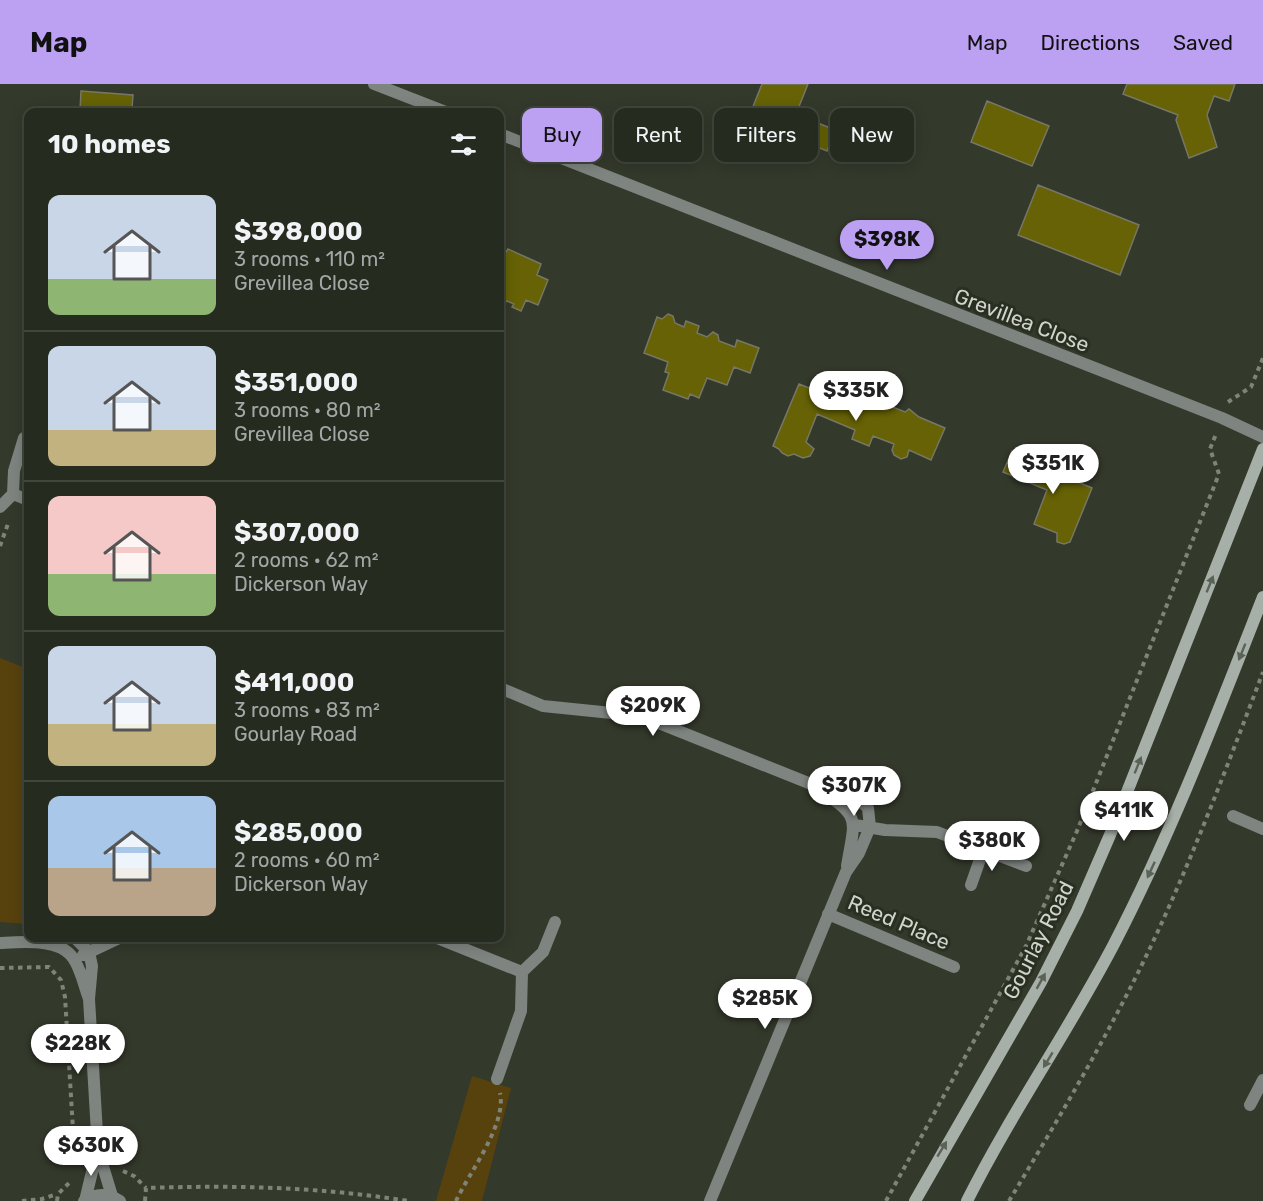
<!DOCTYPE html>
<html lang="en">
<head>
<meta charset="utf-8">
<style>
	body { margin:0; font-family:Rubik,sans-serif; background:#32372d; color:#f1f3f6; height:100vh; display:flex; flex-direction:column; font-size:22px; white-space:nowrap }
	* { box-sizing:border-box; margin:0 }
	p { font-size:20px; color:#a4a7a5 }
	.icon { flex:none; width:33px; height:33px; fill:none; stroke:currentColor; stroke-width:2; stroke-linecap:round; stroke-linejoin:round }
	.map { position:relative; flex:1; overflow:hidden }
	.details { position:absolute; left:24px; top:24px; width:480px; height:834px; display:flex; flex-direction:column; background:#262b20; border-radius:12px; box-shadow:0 3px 15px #0003,0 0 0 2px #42473e }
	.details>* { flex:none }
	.banner { position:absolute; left:522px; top:24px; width:570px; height:54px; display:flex; gap:12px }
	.price { position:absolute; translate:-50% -51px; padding:0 14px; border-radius:21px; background:#fff; color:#222; font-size:20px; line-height:39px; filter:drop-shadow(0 2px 3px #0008) }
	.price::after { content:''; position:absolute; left:50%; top:36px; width:18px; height:14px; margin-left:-9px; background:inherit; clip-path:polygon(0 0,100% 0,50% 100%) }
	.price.selected { background:#bca0f2; color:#111 }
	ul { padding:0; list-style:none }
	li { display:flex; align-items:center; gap:18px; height:150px; padding:0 24px }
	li+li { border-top:2px solid #42473e }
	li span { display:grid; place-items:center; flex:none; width:168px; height:120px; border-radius:12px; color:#555 }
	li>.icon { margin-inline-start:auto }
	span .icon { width:72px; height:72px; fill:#fffc; stroke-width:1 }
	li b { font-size:26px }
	h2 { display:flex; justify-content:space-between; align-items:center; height:72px; padding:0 24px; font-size:26px }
	.chip { padding:0 21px; border-radius:12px; background:#262b20; box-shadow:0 3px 15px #0003,0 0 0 2px #42473e; font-size:21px; line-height:54px }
	.chip.selected { background:#bca0f2; color:#111 }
	header { display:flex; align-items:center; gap:36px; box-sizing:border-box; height:84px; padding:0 30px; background:#bca0f2; color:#111 }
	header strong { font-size:28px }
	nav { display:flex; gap:33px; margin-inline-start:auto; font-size:21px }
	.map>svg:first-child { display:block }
	.green { fill:#57420e }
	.building { fill:#666205; stroke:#776; stroke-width:1.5 }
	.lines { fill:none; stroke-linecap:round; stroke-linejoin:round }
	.path { stroke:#7f8478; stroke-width:4; stroke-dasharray:4.5 4.5; stroke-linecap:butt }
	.lane { stroke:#7e847f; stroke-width:12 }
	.street { stroke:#7e847f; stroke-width:12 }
	.secondary { stroke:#a7b0a8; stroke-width:12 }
	.oneway { fill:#5b6357 }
	.labels { text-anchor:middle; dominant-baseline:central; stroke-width:6; stroke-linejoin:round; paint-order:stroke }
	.street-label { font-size:21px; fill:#d0d4cc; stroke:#292f21 }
</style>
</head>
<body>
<header>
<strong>Map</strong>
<nav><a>Map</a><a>Directions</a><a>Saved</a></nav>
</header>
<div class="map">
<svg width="1263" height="1117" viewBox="0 0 1263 1117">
	<rect width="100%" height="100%" fill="#33392b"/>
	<path class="green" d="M0,574L28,585V840L0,838Z
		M472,992L511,1004L482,1117H436Z"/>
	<path class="building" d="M762,0H808L796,30L835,46L827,67L773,45L772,49L761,44L762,41L748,35Z
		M1127,0H1235L1229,17L1214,12L1207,31L1217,63L1189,74L1176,36L1178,31L1123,10Z
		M81,7L133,11L132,24L157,26V28H68V26L80,27Z
		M987,17L1049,42L1032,82L971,58Z
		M1038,101L1139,141L1120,191L1018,151Z
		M500,165L506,168L508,165L541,180L537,191L548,196L538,221L526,216L521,227L512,223L514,220L507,217L500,221Z
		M668,230L673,232L675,239L684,243L686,237L699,242L697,249L707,253L713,248L718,251L719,257L735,263L737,256L759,264L750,289L734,283L727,301L707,294L699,314L690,310L688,315L663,306L669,289L665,288L668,278L644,269L657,233L662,235Z
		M838,297L846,304L869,313L871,308L877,306L885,310V320L905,328L909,325L919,333L945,344L931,376L909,366L907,373L901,375L894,371L892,366L894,360L873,352L869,362L852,355L855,346L817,330L806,358L814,365L810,372L803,374L794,370L788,372L782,369L779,365L773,362L799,300L827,311L832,299Z
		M1012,367L1058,386L1057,390L1068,394L1070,389L1082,394L1080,399L1092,404L1070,458L1064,460L1057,458V449L1034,440L1047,406L1003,388Z"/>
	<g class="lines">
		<path class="path" d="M1228,318L1251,303L1263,274
			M0,462L9,437
			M0,884L49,883L61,896L65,913L75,1079
			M123,1087L134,1092L146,1104
			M22,1117L42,1115L57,1110
			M57,1117L58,1110L69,1099
			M145,1117L146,1104C235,1101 321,1103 408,1117
			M456,1117C469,1089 507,1040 500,1009
			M886,1117L1026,862L1077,747L1219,390L1210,365L1216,350
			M1009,1117C1059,1034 1109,950 1151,862C1193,773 1228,680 1263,588"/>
		<path class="lane" d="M1250,1021L1263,996"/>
		<path class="street" d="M374,0L446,28
			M500,50L1222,334L1263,353
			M13,410L28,416
			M0,423L13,410L14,387L24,354
			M500,604L543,622L641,632L811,700L841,707L860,717L868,724L870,743L859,769L846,788L710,1117
			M817,704C862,734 855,733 847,782
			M1233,732L1263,745
			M855,741L885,746L937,748L1026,782
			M971,801L984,764
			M828,830L954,883
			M75,854L89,868L92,882L89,915L98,1066L112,1112
			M437,854L522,888
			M0,859C21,858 60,854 73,874C81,885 84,902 89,915
			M83,871L119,854
			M497,995L521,927L522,888L543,868L555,838
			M84,1117C96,1109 108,1109 120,1117
			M85,1117L97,1067"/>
		<path class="secondary" d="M915,1117L1041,898L1077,827L1110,751L1263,365
			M967,1117C1011,1029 1068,948 1114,860C1172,748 1217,630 1263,513"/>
	</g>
	<defs><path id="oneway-solid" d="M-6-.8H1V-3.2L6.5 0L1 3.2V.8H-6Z" transform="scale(1.5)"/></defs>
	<g class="oneway">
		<use href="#oneway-solid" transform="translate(1210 500) rotate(-68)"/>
		<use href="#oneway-solid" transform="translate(1242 568) rotate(112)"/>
		<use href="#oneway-solid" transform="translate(1138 681) rotate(-68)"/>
		<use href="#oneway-solid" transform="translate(1151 786) rotate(115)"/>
		<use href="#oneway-solid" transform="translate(1041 897) rotate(-61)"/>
		<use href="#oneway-solid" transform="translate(1048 976) rotate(121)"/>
		<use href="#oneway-solid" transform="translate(942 1065) rotate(-59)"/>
	</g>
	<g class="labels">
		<g class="street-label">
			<text transform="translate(1022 236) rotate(21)">Grevillea Close</text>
			<text transform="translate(899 838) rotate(23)">Reed Place</text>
			<text transform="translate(1038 856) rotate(-63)">Gourlay Road</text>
		</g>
	</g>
</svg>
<b class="price selected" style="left:887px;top:187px">$398K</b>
<b class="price" style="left:856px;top:338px">$335K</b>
<b class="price" style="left:1053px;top:411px">$351K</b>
<b class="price" style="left:653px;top:653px">$209K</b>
<b class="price" style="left:854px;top:733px">$307K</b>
<b class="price" style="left:1124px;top:758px">$411K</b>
<b class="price" style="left:992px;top:788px">$380K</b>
<b class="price" style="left:765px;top:946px">$285K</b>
<b class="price" style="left:78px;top:991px">$228K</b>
<b class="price" style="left:91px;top:1093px">$630K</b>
<div class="banner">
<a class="chip selected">Buy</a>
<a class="chip">Rent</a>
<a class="chip">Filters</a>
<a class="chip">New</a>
</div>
<section class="details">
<h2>10 homes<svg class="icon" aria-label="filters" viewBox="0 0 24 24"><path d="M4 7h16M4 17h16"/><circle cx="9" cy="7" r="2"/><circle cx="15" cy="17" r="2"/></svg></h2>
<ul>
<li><span style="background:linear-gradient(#c9d6e8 70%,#8fb573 0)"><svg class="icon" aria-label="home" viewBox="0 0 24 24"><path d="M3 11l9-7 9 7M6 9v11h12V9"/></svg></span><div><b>$398,000</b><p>3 rooms · 110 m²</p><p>Grevillea Close</p></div></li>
<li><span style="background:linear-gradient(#c9d6e8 70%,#c2b280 0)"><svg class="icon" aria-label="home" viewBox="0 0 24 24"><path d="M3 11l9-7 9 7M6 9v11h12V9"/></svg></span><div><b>$351,000</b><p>3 rooms · 80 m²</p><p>Grevillea Close</p></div></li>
<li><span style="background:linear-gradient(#f6c9c9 65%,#8fb573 0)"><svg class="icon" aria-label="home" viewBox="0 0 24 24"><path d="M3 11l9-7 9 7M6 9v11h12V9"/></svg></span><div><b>$307,000</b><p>2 rooms · 62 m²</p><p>Dickerson Way</p></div></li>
<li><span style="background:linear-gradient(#c9d6e8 65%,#c2b280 0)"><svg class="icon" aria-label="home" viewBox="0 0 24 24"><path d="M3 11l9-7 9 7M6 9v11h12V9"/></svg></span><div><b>$411,000</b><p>3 rooms · 83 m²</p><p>Gourlay Road</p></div></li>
<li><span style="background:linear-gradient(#a9c7e8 60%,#b9a48a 0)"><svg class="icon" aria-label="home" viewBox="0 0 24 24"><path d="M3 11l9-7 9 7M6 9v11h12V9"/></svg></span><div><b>$285,000</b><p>2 rooms · 60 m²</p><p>Dickerson Way</p></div></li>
</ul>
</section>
</div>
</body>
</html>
